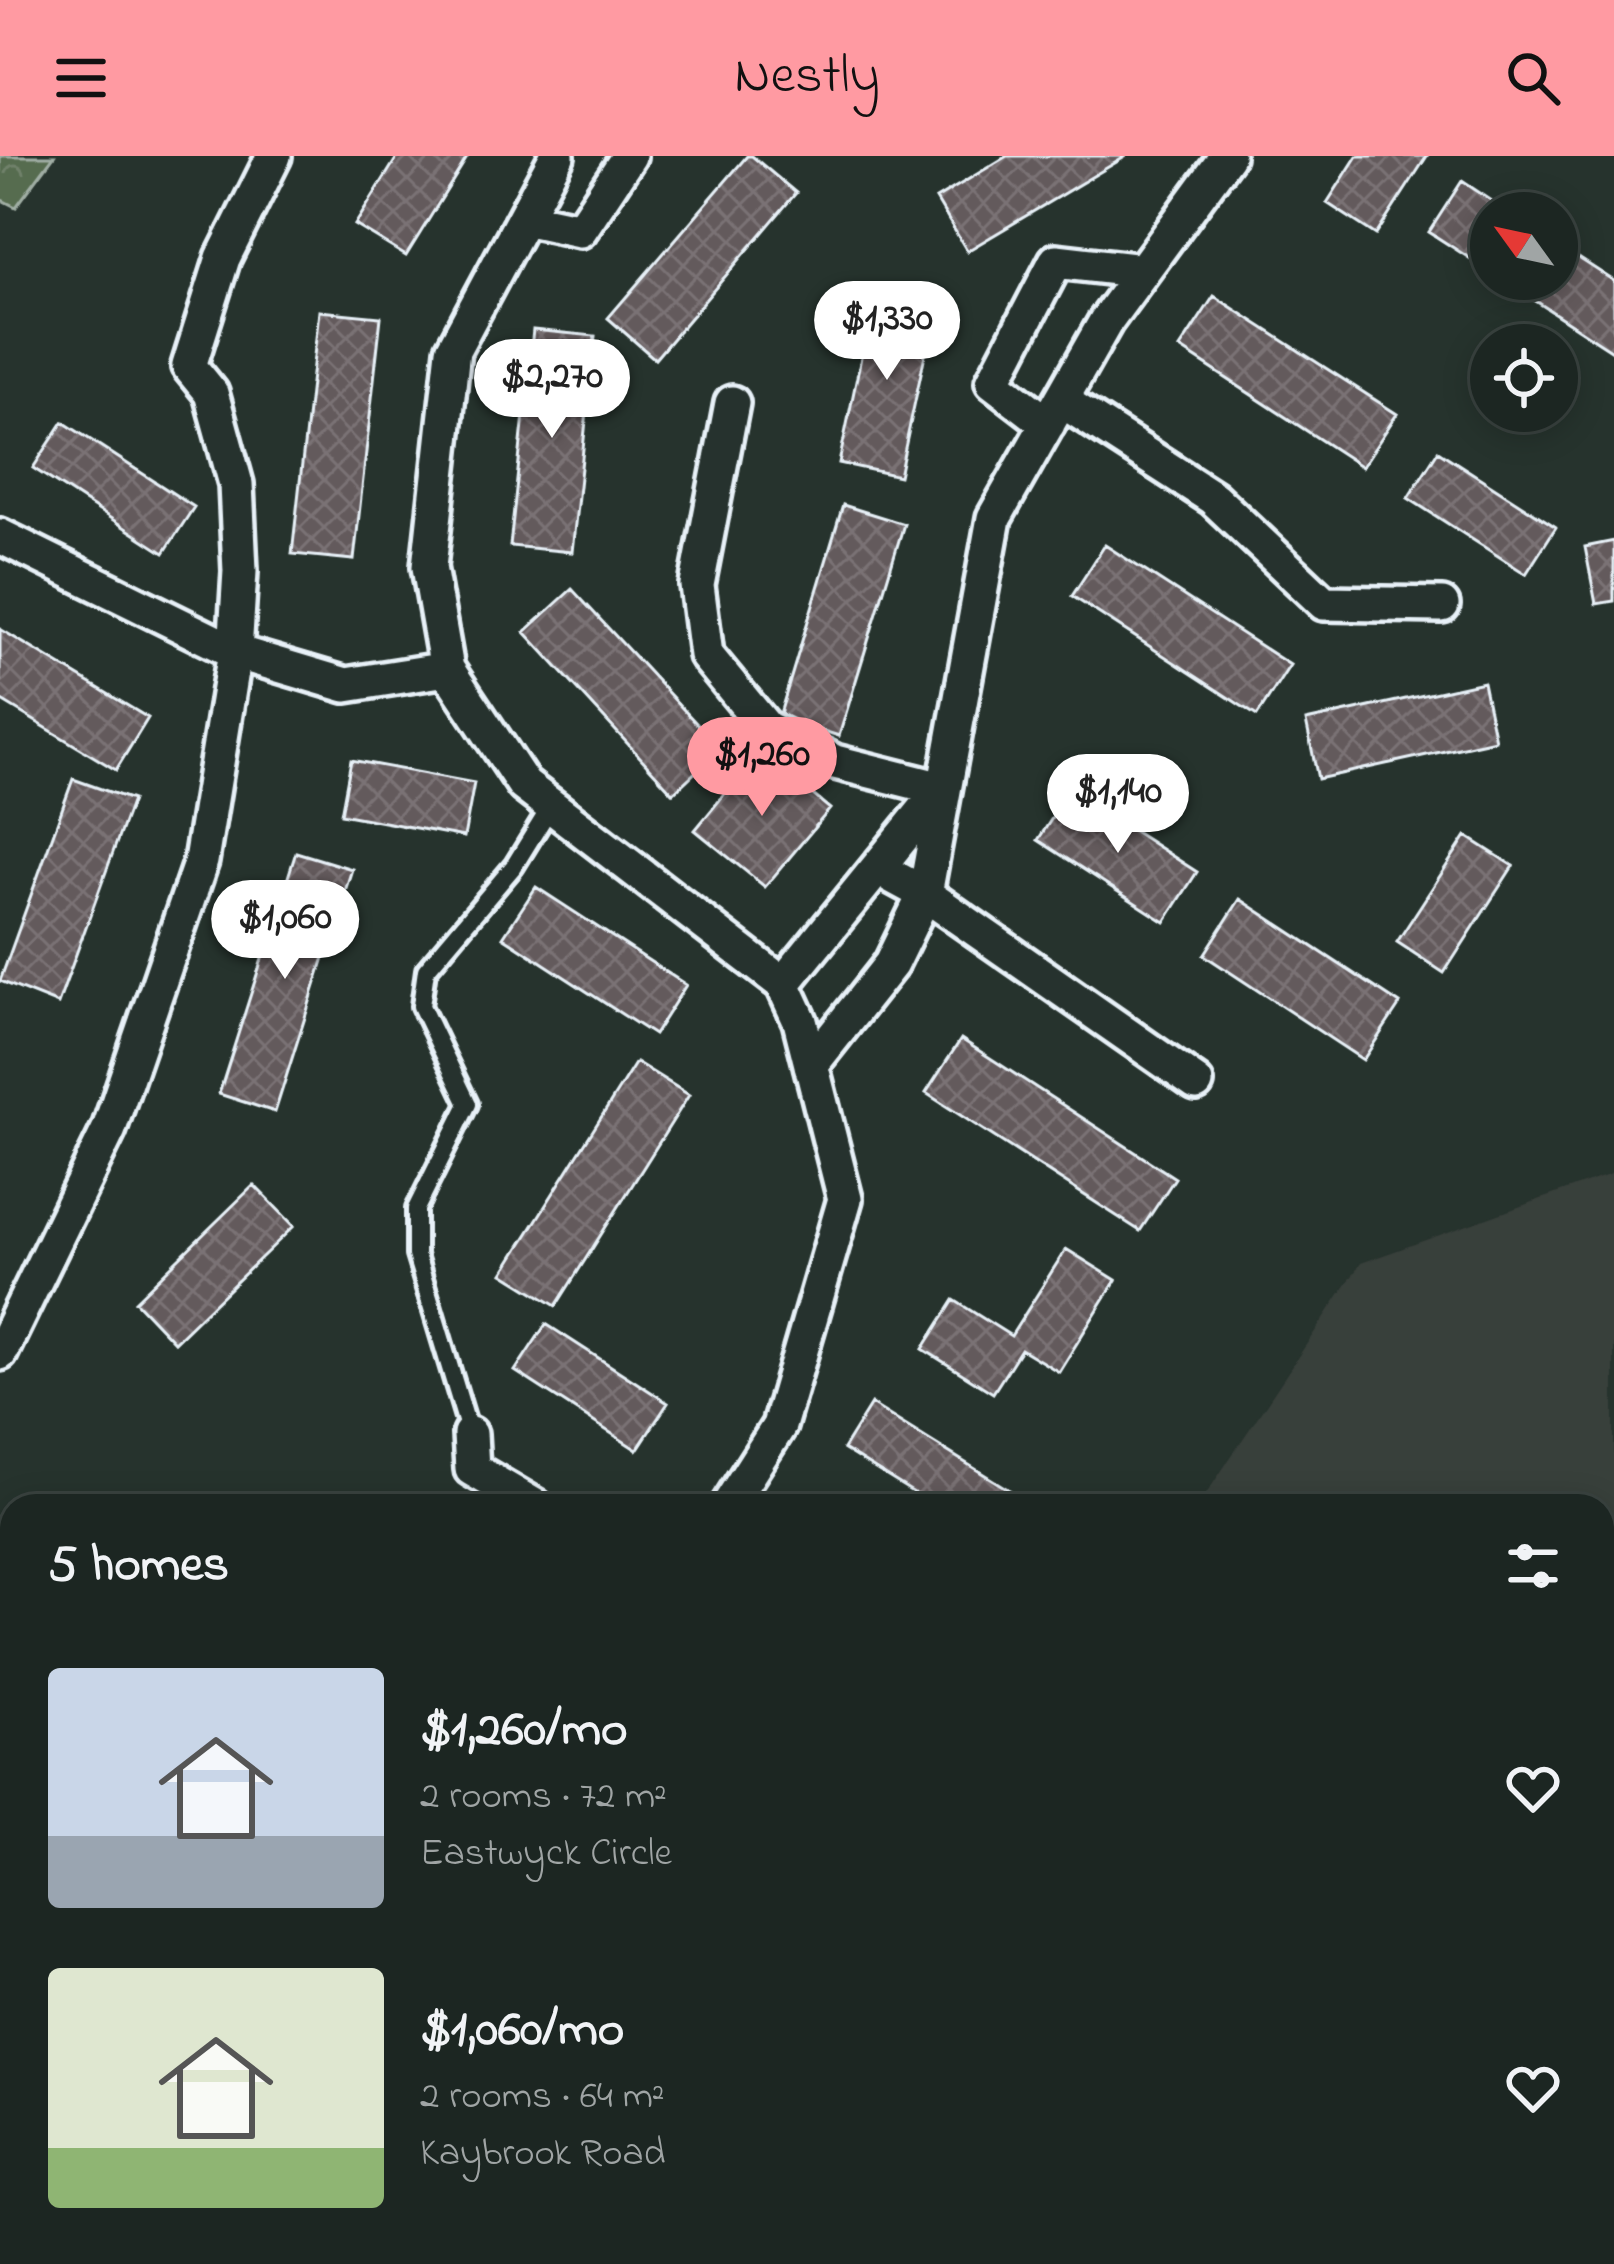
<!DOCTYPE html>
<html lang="en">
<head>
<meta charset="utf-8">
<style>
	body { margin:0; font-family:"Indie Flower",sans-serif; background:#252e2a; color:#f1f3f6; height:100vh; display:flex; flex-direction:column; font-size:45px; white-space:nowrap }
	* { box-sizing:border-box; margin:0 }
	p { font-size:39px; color:#a0a5a5 }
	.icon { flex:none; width:66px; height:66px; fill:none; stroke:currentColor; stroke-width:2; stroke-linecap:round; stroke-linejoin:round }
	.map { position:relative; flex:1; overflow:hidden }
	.side { position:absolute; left:0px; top:1338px; width:1614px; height:771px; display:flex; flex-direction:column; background:#1c2622; border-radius:36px 36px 0 0; box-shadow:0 6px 30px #0003,0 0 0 3px #3a4340 }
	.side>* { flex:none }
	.needle { width:78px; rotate:303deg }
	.fabs { position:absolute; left:1470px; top:36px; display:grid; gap:24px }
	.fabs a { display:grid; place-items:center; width:108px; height:108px; border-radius:50%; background:#1c2622; box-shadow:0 6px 30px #0003,0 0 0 3px #3a4340; font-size:60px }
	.price { position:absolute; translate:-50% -102px; padding:0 27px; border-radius:42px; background:#fff; color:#222; font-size:39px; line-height:78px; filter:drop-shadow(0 3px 6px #0008) }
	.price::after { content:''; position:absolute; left:50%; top:72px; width:36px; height:27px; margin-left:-18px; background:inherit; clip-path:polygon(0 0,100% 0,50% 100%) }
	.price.current { background:#ff9aa2; color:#111 }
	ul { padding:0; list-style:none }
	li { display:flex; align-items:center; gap:36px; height:300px; padding:0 48px }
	li span { display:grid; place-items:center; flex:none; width:336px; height:240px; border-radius:12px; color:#555 }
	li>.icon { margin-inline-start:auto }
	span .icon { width:144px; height:144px; fill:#fffc; stroke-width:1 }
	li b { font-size:51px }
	h2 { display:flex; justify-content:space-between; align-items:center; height:144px; padding:0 48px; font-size:51px }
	header { display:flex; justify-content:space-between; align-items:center; height:156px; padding:0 48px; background:#ff9aa2; color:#111; font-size:54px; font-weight:600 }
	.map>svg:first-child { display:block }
	.built { fill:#393f3b }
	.forest { fill:url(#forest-crowns); stroke:#a0aea4; stroke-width:3 }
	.building { fill:url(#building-cross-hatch); stroke:#e8f1f8; stroke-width:3 }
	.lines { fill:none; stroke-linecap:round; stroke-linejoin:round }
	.lane-casing { stroke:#e8f1f8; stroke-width:26 }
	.street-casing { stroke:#e8f1f8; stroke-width:42 }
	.highway-casing { stroke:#e8f1f8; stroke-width:69 }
	.lane { stroke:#26332d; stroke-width:16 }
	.street { stroke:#26332d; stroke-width:33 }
	.highway { stroke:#706f59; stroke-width:60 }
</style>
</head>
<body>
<header><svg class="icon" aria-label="menu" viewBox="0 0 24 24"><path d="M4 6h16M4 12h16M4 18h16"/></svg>Nestly<svg class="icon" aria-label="search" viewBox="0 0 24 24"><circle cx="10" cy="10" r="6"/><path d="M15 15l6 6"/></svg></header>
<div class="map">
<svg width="1614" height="2108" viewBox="0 0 1614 2108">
	<defs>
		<pattern id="forest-crowns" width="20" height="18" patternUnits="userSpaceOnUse" patternTransform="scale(3)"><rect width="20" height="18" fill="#576c50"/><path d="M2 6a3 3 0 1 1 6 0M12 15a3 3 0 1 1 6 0" fill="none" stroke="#6f816a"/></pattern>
		<pattern id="building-cross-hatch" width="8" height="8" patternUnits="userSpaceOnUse" patternTransform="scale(3)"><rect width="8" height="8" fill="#645a5c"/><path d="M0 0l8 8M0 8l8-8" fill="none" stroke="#7a7274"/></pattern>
	</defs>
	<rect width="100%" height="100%" fill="#26332d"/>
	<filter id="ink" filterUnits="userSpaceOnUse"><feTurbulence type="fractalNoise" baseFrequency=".00833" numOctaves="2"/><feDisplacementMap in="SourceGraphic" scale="24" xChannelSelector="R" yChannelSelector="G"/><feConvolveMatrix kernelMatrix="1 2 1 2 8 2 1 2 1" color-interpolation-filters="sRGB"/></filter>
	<g filter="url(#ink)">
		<path class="built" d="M1614,1017V1502L1602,1537V1350H1198L1361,1107Z
			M698,2097H1353L1348,2108H691Z"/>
		<path class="forest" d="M0,0H54L16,51L0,43Z"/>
		<path class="building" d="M398,0H468L406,100L355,69Z
			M747,0H752L796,37L655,203L608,162Z
			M1007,0H1124L1125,1L967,95L936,43Z
			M1357,0H1427L1376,79L1327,47Z
			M1462,25L1510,57H1491V116L1429,76Z
			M1557,88L1614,125V196L1502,123H1557Z
			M875,134L936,147L899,320L839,307Z
			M1214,140L1397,258L1362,311L1180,192Z
			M319,155L381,161L354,404L292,398Z
			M533,174L595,180L572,396L510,390Z
			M63,266L194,351L164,397L33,312Z
			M1438,295L1556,371L1526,418L1408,342Z
			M843,349L904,368L839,580L779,561Z
			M1614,385V445L1596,448L1585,391Z
			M1105,389L1290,509L1257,560L1072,440Z
			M572,433L720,593L673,637L525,476Z
			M0,473L148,562L116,614L0,544Z
			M1483,526L1495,584L1318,623L1306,565Z
			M760,595L830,653L765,731L695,674Z
			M351,604L474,627L464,681L341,658Z
			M73,623L132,644L58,848L0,825Z
			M1070,634L1197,716L1165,766L1038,684Z
			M1466,680L1513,710L1444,817L1397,786Z
			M296,696L352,713L275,956L219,938Z
			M536,731L686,829L654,879L503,781Z
			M1240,743L1400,848L1363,904L1204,799Z
			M961,883L1175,1022L1140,1075L926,937Z
			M636,906L689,939L556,1150L503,1117Z
			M254,1029L294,1070L174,1186L135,1145Z
			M1066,1093L1116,1124L1059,1216L1021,1193L993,1237L923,1193L954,1144L1011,1180Z
			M546,1168L668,1247L637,1294L515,1215Z
			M871,1248L1035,1350H935L843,1293Z
			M381,2097H443L461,2108H374Z
			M1087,2097H1241L1234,2108H1080Z"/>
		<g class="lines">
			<g class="lane-casing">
				<path id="lane" d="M470,1278L416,1099V1053L468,948L421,850L426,814L514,710L551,650
					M892,2108L895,2097
					M998,2108L1003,2097"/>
			</g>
			<g class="street-casing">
				<path id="street" d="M557,0L453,194L429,411L447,513L524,629L783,828L800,865L845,1043L779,1270L728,1350
					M524,62L580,74L629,0
					M1061,244L1213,342L1324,447L1442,449
					M732,247L697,429L706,499L766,572L835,606L942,633
					M1048,268L993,226L1056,105L1142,115
					M0,380L235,496L346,529L447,513
					M879,713L925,738L1196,927
					M783,828L940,635
					M811,909L891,808L925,738L994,362L1106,165L1227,0
					M0,1197L109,973L201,705L235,496L240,415L236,328L211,237L189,210L223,102L274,0
					M470,1278L472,1313L535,1350
					M267,2108L274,2097"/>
			</g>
			<g class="highway-casing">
				<path id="highway" d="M1602,1777L1614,1750
					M1602,2012L1614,1979
					M1453,2108L1458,2097
					M1568,2108L1572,2097"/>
			</g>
			<use href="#lane" class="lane"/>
			<use href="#street" class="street"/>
			<use href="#highway" class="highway"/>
		</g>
	</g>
</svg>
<div class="fabs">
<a><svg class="needle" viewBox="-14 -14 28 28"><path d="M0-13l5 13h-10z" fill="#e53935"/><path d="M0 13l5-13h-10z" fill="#a0a5a5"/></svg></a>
<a><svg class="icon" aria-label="locate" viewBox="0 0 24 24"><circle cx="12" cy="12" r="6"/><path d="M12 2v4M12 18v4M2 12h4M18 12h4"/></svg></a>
</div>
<b class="price" style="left:887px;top:227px">$1,330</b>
<b class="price" style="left:552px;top:285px">$2,270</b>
<b class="price current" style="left:762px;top:663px">$1,260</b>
<b class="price" style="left:1118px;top:700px">$1,140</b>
<b class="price" style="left:285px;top:826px">$1,060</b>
<section class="side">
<h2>5 homes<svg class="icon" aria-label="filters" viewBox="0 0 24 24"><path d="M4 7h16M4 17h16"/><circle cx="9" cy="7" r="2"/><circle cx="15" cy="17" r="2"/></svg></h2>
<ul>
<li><span style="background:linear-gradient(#c9d6e8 70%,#9aa5b1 0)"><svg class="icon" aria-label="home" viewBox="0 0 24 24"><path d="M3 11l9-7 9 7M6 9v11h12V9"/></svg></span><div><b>$1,260/mo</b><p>2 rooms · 72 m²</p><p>Eastwyck Circle</p></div><svg class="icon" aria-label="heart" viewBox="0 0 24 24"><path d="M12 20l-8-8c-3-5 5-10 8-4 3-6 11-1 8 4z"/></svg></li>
<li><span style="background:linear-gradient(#dfe7d0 75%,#8fb573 0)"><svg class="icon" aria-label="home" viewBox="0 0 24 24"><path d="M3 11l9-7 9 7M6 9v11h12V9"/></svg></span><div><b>$1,060/mo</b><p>2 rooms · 64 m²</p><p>Kaybrook Road</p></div><svg class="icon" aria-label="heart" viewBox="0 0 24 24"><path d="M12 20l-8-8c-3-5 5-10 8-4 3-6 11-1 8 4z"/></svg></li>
</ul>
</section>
</div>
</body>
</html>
